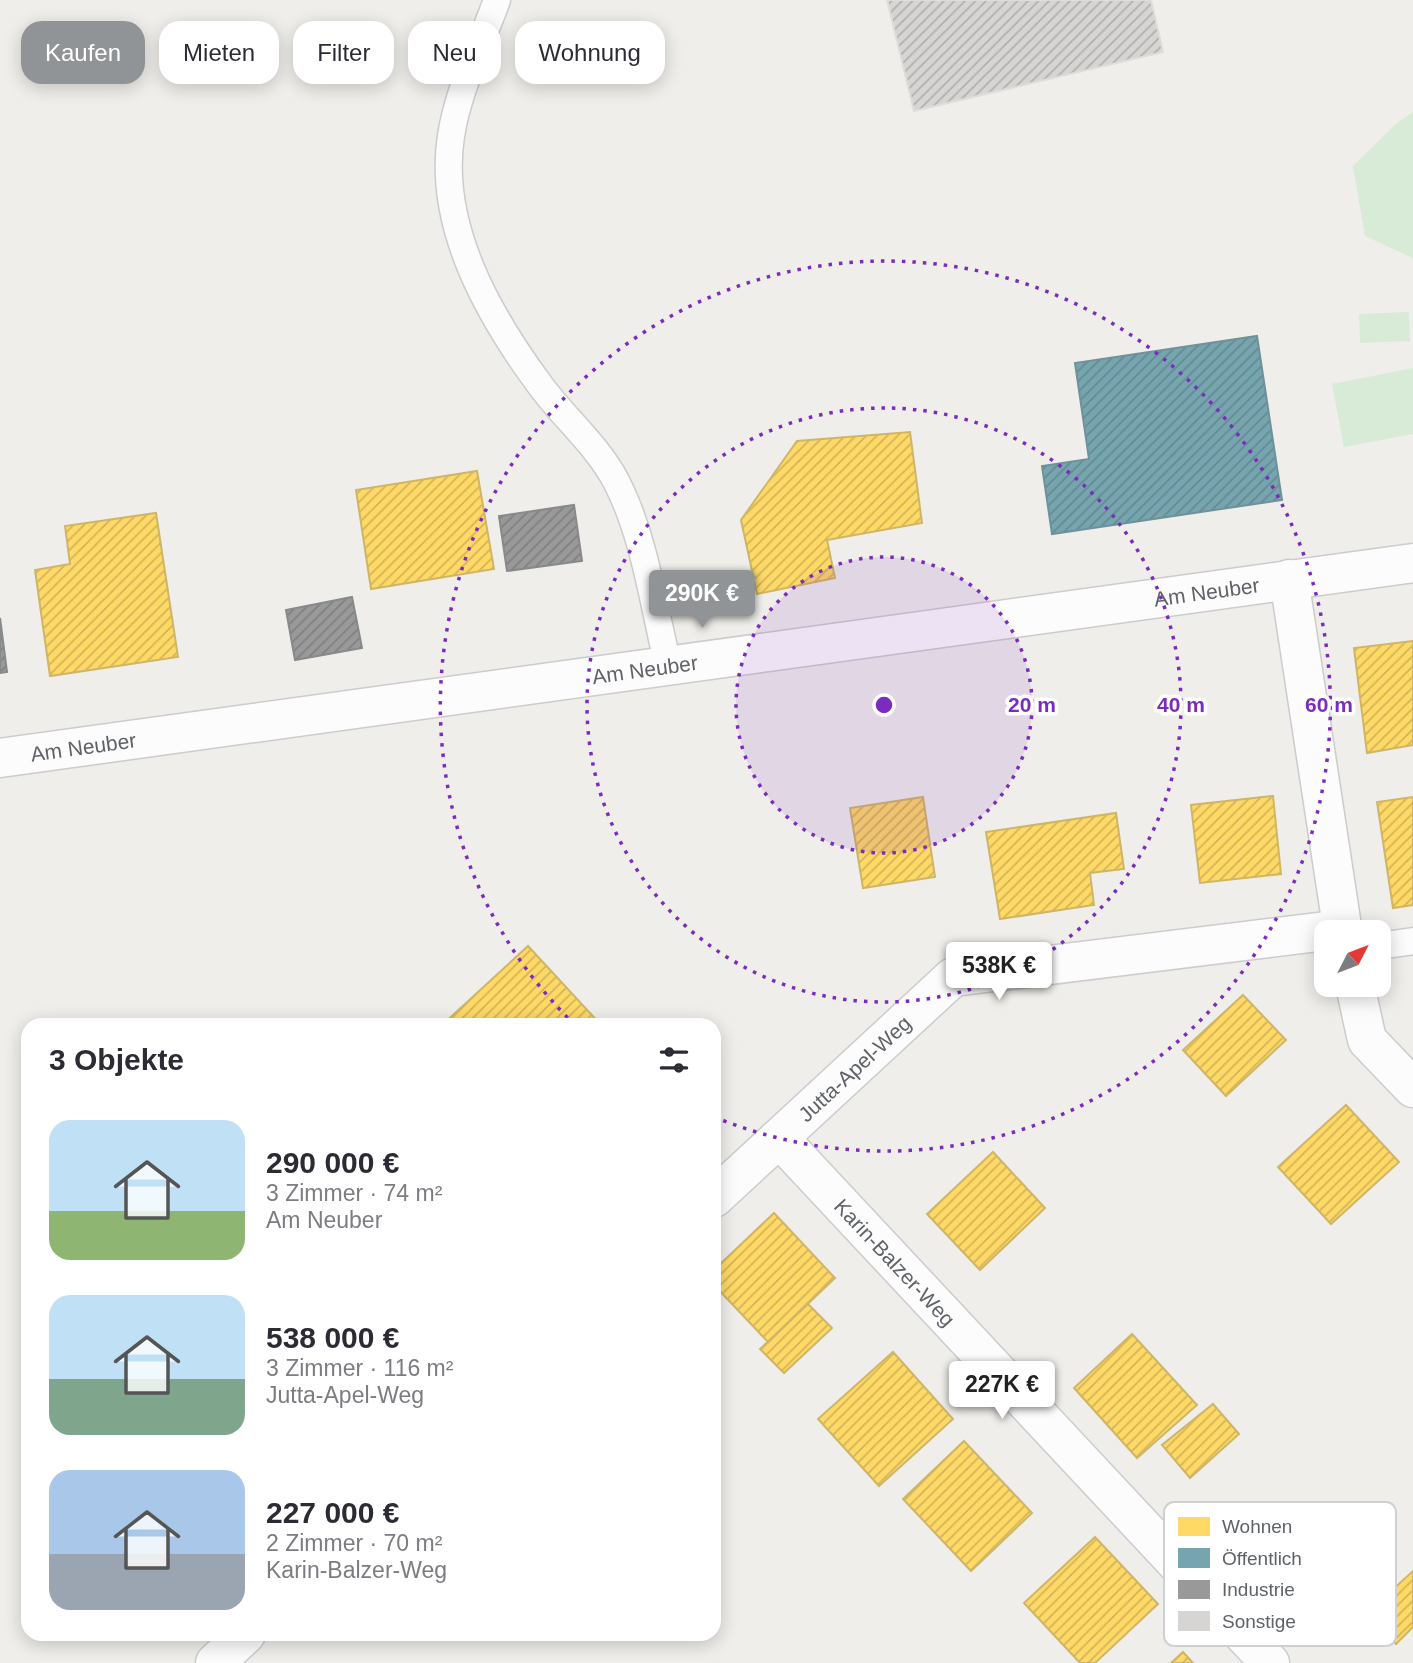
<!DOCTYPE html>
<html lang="de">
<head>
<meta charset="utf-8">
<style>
	body { margin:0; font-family:Arial,sans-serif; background:#f2f2f3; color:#2b2b33; height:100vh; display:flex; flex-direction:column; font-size:26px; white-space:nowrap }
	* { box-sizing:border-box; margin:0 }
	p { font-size:23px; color:#7c7c81 }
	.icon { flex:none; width:38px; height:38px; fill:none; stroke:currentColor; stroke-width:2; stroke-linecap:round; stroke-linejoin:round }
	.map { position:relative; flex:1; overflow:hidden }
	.panel { position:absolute; left:21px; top:1018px; width:700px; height:623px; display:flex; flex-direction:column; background:#fff; border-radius:21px; box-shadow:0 4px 18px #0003 }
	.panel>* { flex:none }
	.guide { position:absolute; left:21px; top:21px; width:700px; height:63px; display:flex; gap:14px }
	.needle { width:46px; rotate:48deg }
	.buttons { position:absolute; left:1314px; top:920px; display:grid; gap:14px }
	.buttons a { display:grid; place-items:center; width:77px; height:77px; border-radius:14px; background:#fff; box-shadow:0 4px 18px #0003; font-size:35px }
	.price { position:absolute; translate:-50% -60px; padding:0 16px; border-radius:7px; background:#fff; color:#222; font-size:23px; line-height:46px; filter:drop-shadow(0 2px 4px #0008) }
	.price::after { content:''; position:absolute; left:50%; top:42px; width:21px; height:16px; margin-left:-10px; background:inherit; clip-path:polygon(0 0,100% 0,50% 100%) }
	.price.selected { background:#919496; color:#fff }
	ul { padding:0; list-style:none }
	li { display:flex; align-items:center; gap:21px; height:175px; padding:0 28px }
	li span { display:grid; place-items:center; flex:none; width:196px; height:140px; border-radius:21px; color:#555 }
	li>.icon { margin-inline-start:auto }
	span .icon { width:84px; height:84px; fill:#fffc; stroke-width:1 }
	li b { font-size:30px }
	h2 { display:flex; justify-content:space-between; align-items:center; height:84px; padding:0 28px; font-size:30px }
	.tag { padding:0 24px; border-radius:21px; background:#fff; box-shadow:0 4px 18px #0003; font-size:24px; line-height:63px }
	.tag.selected { background:#919496; color:#fff }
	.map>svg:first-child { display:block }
	.park { fill:#d8ebd6 }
	.homes { fill:url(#homes-hatch); stroke:#cfb667; stroke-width:2 }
	.public { fill:url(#public-hatch); stroke:#6f919a; stroke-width:2 }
	.industry { fill:url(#industry-hatch); stroke:#88898a; stroke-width:2 }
	.building { fill:url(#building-hatch); stroke:#deddd9; stroke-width:2 }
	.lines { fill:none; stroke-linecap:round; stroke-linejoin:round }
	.service-casing { stroke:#cbcccc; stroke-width:29 }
	.minor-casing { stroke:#cbcccc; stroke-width:41 }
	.service { stroke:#fdfcfc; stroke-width:26 }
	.minor { stroke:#fdfcfc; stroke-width:38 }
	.ring { fill:none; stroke:#7b2cbf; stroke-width:3.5; stroke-dasharray:3.5 7 }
	.labels { text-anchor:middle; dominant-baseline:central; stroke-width:7; stroke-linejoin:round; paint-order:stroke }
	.street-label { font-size:21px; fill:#5f6368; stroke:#fff }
	.key { fill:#fff; stroke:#cfd0d2; stroke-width:2 }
	.key-label { font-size:19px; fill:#5f6368 }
	.centre { fill:#7b2cbf; stroke:#fff; stroke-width:3.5 }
	.ring-label { font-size:21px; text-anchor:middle; font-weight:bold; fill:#7b2cbf; stroke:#fff; stroke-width:7; stroke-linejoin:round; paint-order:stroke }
</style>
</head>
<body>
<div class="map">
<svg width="1413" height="1663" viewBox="0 0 1413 1663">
	<defs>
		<pattern id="homes-hatch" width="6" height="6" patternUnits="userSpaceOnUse" patternTransform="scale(1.75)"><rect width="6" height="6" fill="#ffd966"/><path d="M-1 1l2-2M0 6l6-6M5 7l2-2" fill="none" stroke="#d2b458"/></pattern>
		<pattern id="public-hatch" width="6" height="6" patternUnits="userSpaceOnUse" patternTransform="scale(1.75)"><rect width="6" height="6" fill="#76a5af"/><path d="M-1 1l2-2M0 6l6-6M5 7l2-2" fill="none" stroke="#648a92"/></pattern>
		<pattern id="industry-hatch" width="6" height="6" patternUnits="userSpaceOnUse" patternTransform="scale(1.75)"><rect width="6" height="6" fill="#999"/><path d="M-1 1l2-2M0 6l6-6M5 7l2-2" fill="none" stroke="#808081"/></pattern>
		<pattern id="building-hatch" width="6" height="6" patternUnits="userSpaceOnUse" patternTransform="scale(1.75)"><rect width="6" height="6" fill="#d6d5d3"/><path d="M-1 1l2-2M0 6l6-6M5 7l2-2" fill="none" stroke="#b1b0af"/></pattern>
	</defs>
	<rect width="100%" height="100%" fill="#efeeea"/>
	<path class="park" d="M1413,112V258L1365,236L1353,166L1397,123Z
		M1409,312L1410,341L1360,343L1359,314Z
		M1413,368V434L1344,447L1332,384Z"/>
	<path class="homes" d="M910,432L922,523L827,540L835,578L757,594L741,520L797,441Z
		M477,471L494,569L371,589L356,490Z
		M156,513L178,657L50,676L35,570L70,564L65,526Z
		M1413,641V745L1367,753L1354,648Z
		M1273,796L1281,874L1200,883L1191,805Z
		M923,797L935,877L863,888L850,808Z
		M1413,797V905L1393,908L1377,802Z
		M1116,813L1124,869L1090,873L1094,905L1000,919L986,832Z
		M528,946L602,1026H441Z
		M1243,995L1286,1040L1226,1096L1183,1050Z
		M1346,1105L1399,1162L1331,1224L1278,1167Z
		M993,1152L1045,1208L980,1270L927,1214Z
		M774,1213L835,1278L768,1342L714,1285V1270Z
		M808,1304L832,1328L784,1373L760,1349Z
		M1132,1334L1197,1405L1137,1458L1074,1388Z
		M893,1352L953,1419L879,1486L818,1419Z
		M1213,1404L1239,1434L1190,1478L1162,1445Z
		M964,1441L1032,1513L971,1571L903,1499Z
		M1095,1537L1158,1604L1095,1663H1080L1024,1603Z
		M1413,1571V1627L1396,1644L1366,1614Z
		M1183,1652L1193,1663H1171Z"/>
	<path class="public" d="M1257,336L1282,500L1052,534L1042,466L1089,459L1075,363Z"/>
	<path class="industry" d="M574,505L582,561L507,571L499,516Z
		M352,597L362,648L295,660L286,610Z
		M0,618L7,672L0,673Z"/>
	<path class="building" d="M887,0H1151L1163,52L914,111Z"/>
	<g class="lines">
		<g class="service-casing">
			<path id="service" d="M497,0C481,44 458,90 451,136C437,226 489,316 540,385C564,418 597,445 616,481C645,537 653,604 668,665
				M1379,946L1413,941"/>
		</g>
		<g class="minor-casing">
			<g id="minor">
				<path d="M1289,579L1343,933"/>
				<path id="s1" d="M0,758L1413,563"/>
				<path d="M1355,985L1367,1040L1413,1088"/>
				<path id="s2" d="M779,1138L1270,1663"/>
				<path id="s3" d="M714,1198L953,977L1342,929"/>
				<path d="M215,1663L246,1634"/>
			</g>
		</g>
		<use href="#service" class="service"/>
		<use href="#minor" class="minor"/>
	</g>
	<circle cx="884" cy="705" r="148" fill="#7b2cbf" fill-opacity=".12"/>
	<g class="ring">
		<circle cx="884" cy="705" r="148"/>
		<circle cx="884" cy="705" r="297"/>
		<path d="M575 1025A445 445 0 1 1 717 1118"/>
	</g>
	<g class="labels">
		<g class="street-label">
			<text stroke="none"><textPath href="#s1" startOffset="1218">Am Neuber</textPath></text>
			<text stroke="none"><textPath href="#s1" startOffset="651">Am Neuber</textPath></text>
			<text stroke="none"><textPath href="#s1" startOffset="84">Am Neuber</textPath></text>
			<text stroke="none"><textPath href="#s3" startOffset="191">Jutta-Apel-Weg</textPath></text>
			<text stroke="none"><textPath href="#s2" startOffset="170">Karin-Balzer-Weg</textPath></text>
		</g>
	</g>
	<rect x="1164" y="1502" width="232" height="144" rx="10" class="key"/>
	<rect x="1178" y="1517" width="32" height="19" fill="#ffd966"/>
	<rect x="1178" y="1548" width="32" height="20" fill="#76a5af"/>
	<rect x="1178" y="1580" width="32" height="19" fill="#999"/>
	<rect x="1178" y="1611" width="32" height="20" fill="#d6d5d3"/>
	<g class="key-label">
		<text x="1222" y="1533">Wohnen</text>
		<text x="1222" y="1565">Öffentlich</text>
		<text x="1222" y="1596">Industrie</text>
		<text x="1222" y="1628">Sonstige</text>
	</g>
	<circle cx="884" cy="705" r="10" class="centre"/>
	<g class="ring-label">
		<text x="1032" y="712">20 m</text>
		<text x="1181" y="712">40 m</text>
		<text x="1329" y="712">60 m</text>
	</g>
</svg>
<div class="buttons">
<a><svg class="needle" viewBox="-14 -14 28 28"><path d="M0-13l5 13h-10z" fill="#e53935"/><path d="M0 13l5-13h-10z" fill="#7c7c81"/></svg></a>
</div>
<b class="price selected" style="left:702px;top:630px">290K €</b>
<b class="price" style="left:999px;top:1002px">538K €</b>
<b class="price" style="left:1002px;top:1421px">227K €</b>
<div class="guide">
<a class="tag selected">Kaufen</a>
<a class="tag">Mieten</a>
<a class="tag">Filter</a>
<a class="tag">Neu</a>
<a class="tag">Wohnung</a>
</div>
<section class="panel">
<h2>3 Objekte<svg class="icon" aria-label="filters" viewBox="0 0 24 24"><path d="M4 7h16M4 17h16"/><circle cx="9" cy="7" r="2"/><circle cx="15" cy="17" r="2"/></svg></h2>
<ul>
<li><span style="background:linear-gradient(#bfe0f5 65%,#8fb573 0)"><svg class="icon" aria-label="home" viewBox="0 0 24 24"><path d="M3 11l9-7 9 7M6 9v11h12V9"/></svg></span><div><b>290 000 €</b><p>3 Zimmer · 74 m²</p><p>Am Neuber</p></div></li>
<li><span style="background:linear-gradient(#bfe0f5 60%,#7fa58c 0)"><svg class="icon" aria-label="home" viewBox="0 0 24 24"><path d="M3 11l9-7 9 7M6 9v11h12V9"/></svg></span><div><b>538 000 €</b><p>3 Zimmer · 116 m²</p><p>Jutta-Apel-Weg</p></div></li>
<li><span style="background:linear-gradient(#a9c7e8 60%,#9aa5b1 0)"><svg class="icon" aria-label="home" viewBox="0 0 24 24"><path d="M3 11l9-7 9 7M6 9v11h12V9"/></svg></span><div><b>227 000 €</b><p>2 Zimmer · 70 m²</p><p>Karin-Balzer-Weg</p></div></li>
</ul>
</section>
</div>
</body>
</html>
